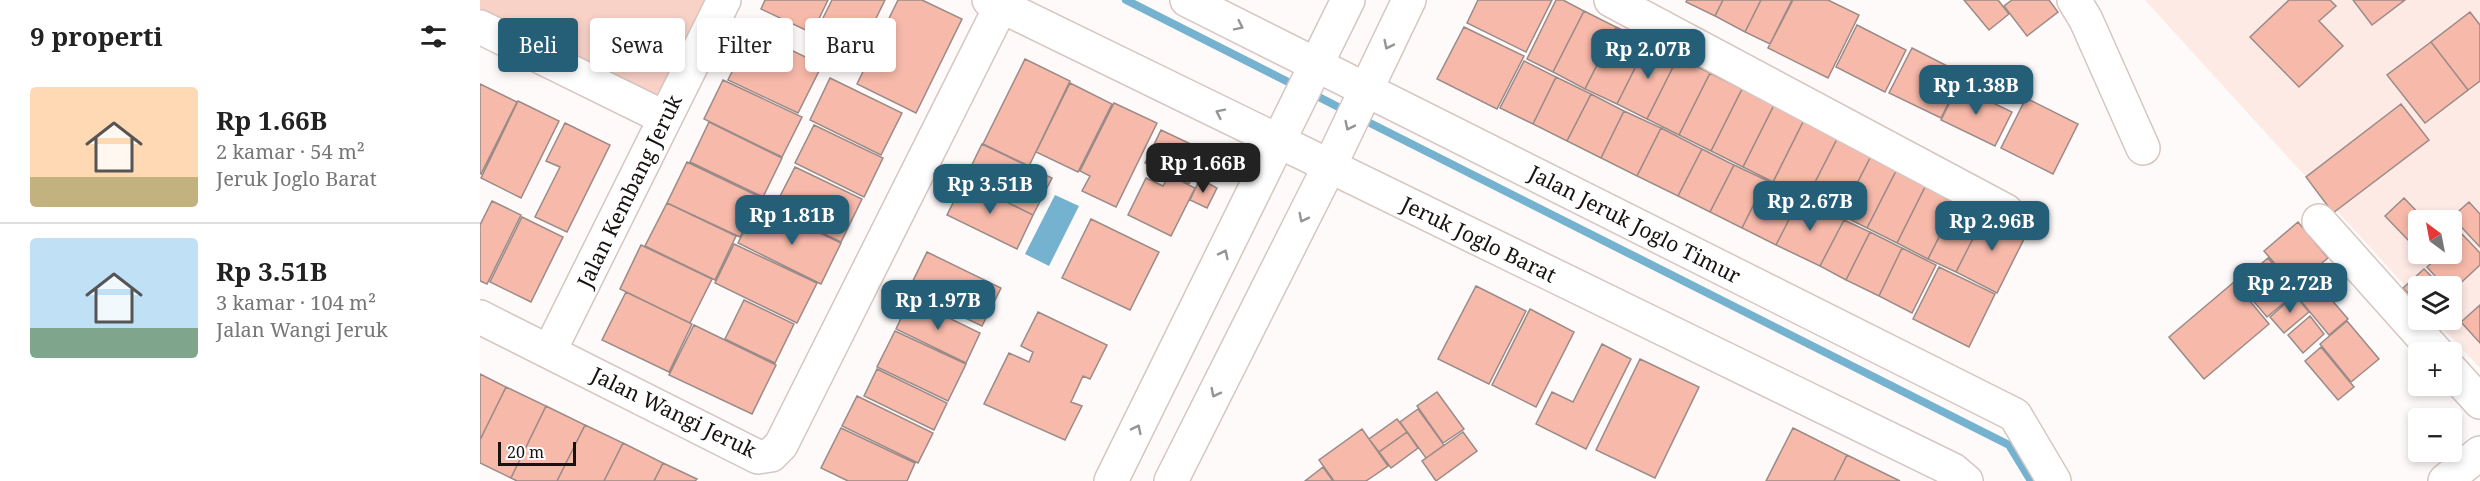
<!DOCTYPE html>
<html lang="id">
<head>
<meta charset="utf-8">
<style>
	body { margin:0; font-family:"Noto Serif",serif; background:#f6f6f6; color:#222; height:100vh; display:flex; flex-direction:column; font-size:22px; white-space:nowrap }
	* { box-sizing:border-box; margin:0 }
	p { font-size:20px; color:#767676 }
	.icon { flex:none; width:33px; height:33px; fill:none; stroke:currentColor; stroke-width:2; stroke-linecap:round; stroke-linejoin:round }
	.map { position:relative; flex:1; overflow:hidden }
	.side { display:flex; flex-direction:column; background:#fff; width:480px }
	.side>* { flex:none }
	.top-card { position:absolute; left:18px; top:18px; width:570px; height:54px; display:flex; gap:12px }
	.needle { width:39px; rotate:328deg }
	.buttons { position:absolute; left:1928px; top:210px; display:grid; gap:12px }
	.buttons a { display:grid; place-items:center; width:54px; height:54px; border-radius:6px; background:#fff; box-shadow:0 3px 9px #0003; font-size:30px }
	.scale { position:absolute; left:18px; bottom:15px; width:78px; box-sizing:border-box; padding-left:6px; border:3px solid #181311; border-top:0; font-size:16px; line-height:21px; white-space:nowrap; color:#181311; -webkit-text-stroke:4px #fff; paint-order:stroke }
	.price { position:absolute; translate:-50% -51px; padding:0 14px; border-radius:12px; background:#245e77; color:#fff; font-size:20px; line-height:39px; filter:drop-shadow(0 2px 3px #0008) }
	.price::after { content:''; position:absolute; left:50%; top:36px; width:18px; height:14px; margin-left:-9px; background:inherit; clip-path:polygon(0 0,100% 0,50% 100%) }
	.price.selected { background:#222; color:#fff }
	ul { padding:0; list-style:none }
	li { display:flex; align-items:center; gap:18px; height:150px; padding:0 30px }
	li+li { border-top:2px solid #e0e0e0 }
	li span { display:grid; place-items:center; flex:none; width:168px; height:120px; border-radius:6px; color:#555 }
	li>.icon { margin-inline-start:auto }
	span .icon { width:72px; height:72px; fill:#fffc; stroke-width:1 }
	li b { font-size:26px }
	h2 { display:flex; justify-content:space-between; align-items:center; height:72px; padding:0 30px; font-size:26px }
	.chip { padding:0 21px; border-radius:6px; background:#fff; box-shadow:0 3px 9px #0003; font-size:21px; line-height:54px }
	.chip.selected { background:#245e77; color:#fff }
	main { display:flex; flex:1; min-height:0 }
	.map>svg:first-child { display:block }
	.built { fill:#feeae5; fill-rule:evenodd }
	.green { fill:#f8d1c7 }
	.water { fill:#75b2cf }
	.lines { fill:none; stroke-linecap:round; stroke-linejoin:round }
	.stream { stroke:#75b2cf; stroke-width:8 }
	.building { fill:#f7b9a9; stroke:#9a8b88; stroke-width:1.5 }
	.minor-casing { stroke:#d6c6c2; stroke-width:36 }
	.minor { stroke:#fff; stroke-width:33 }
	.oneway { stroke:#979594 }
	.labels { text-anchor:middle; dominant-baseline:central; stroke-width:4.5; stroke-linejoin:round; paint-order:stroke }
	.street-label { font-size:21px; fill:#181311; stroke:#fff }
</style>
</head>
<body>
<main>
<section class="side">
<h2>9 properti<svg class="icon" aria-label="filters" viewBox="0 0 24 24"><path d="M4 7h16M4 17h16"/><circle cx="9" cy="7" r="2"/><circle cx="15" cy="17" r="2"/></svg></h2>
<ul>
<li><span style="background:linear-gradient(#ffd9b3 75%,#c2b280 0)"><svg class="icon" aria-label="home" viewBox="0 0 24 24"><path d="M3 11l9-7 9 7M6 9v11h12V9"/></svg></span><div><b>Rp 1.66B</b><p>2 kamar · 54 m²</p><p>Jeruk Joglo Barat</p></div></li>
<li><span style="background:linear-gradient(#bfe0f5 75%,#7fa58c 0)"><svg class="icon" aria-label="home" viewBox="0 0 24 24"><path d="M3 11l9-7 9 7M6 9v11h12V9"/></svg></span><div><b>Rp 3.51B</b><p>3 kamar · 104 m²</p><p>Jalan Wangi Jeruk</p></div></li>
</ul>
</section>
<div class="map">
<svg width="2000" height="481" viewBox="0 0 2000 481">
	<rect width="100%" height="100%" fill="#fdfaf9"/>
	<path class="built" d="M1665,0H2000V368L1955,320H1971V286H1938V300ZM1938,220H1971V254H1938Z"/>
	<path class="green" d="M0,0H238L179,118L0,29Z"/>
	<path class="water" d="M575,195L599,206L569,266L545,254Z"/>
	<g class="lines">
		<path class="stream" d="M646,0L818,87
			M831,93L868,112
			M882,119L1529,445L1551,481"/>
	</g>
	<path class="building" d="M285,0H348L332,33L281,9Z
		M352,0H405L379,53L336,32Z
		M418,0H442L482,19L436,113L377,84Z
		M998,0H1072L1046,52L987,23Z
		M1076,0H1083L1104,11L1073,72L1047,59Z
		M1207,0H1243L1235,16L1206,2Z
		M1243,0H1281L1265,32L1235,16Z
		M1281,0H1312L1290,44L1265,32Z
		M1313,0H1348L1379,15L1348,78L1288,48Z
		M1484,0H1518L1529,14L1509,30Z
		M1532,0H1569L1578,12L1547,36L1524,6Z
		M1809,0H1850L1856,6L1839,21L1863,46L1819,87L1770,37Z
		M1873,0H1925L1892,25Z
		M1104,11L1136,27L1105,89L1073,72Z
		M1990,12L2000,25V81L1988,90L1951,42Z
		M1377,25L1426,50L1405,92L1356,67Z
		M984,27L1044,56L1017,109L957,79Z
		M1136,27L1168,42L1137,104L1105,89Z
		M272,31L342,65L318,113L248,80Z
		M1168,42L1198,57L1167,119L1137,104Z
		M1951,42L1988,90L1945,123L1907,75Z
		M1432,48L1483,74L1461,118L1409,93Z
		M1198,57L1230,73L1199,135L1167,119Z
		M545,59L590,81L549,166L503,144Z
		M1044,61L1076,77L1053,124L1020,108Z
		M1230,73L1262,89L1231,151L1199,135Z
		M1076,77L1111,94L1087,141L1053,124Z
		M350,78L422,113L401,155L330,120Z
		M243,80L322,117L302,157L224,119Z
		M590,83L632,104L598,172L556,152Z
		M0,84L37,102L1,174H0Z
		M1478,86L1532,112L1515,146L1461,120Z
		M1262,89L1294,105L1263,167L1231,151Z
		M1111,94L1144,111L1121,158L1087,141Z
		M1546,98L1598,124L1573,174L1521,148Z
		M38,101L79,121L41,198L1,178Z
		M634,103L677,123L636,207L602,191L610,176L600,171Z
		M1921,104L1949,140L1853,213L1826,177Z
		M1294,105L1324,120L1293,182L1263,167Z
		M1144,111L1181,128L1157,176L1121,158Z
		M1324,120L1358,137L1327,198L1293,182Z
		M229,122L302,158L283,197L210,162Z
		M85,123L130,145L87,232L55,217L80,167L66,161Z
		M334,125L403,158L384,197L315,163Z
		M1181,128L1222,149L1198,196L1157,176Z
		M681,130L713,145L706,160L718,166L709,184L665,163Z
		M1358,137L1392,154L1361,215L1327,198Z
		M502,144L572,178L553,215L484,181Z
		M1222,149L1254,165L1230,212L1198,196Z
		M1392,154L1418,167L1387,228L1361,215Z
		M207,162L280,197L260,237L187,203Z
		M1254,165L1286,180L1262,228L1230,212Z
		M315,167L382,199L361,242L293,210Z
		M1418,167L1448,181L1417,243L1387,228Z
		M689,175L715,188L691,236L648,215L666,178L683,186Z
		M720,179L737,188L727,208L710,200Z
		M1286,180L1320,198L1296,245L1262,228Z
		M484,181L553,215L537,249L467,215Z
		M1448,181L1479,197L1448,259L1417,243Z
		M1479,197L1507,211L1476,272L1448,259Z
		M1320,198L1364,220L1340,266L1296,245Z
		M1924,198L1945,220H1938V230L1928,240L1905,216Z
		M12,201L41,215L7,284L0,281V225Z
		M1989,202L2000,214V247L1972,217Z
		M187,203L256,236L235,280L165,246Z
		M1507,211L1548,231L1517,293L1476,272Z
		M296,212L361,243L341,284L258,243L271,218L289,226Z
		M42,217L83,237L51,302L10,282Z
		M611,219L679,252L650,310L582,278Z
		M1364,220L1390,232L1366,280L1340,266Z
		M1818,222L1848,258L1814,286L1784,251Z
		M1390,232L1422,248L1399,296L1366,280Z
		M1982,234L2000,253V265L1971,292V286H1964L1947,267L1962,254H1971V245Z
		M254,244L337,283L317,323L235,283Z
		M161,245L232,279L210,323L140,289Z
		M1422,248L1456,265L1432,313L1399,296Z
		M447,252L521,288L502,326L428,291Z
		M1788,258L1817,292L1787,317L1758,283Z
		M1459,267L1515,294L1489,347L1433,319Z
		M1944,269L1961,286H1938V304L1923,288Z
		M1833,278L1868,319L1849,335L1815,294Z
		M1754,282L1789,324L1724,379L1689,337Z
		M996,286L1046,311L1009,384L958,359Z
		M146,292L212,324L189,372L122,340Z
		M1815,295L1829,312L1804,333L1790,317Z
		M430,299L500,333L486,363L416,329Z
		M264,300L314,324L295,363L245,339Z
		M2000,305V343L1981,322Z
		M1050,309L1094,332L1056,407L1012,385Z
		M558,312L627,345L610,379L603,376L591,402L602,406L585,440L504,404L529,353L549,362L553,352L541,346Z
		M1830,316L1844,334L1823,353L1808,335Z
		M1867,321L1899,359L1871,382L1840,344Z
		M214,325L296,365L272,414L189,375Z
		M415,331L486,364L468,401L397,367Z
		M1122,344L1151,359L1106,449L1056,424L1072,392L1093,402Z
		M1841,347L1874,387L1858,400L1825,361Z
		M1160,359L1219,387L1175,478L1116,450Z
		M397,369L467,403L454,430L384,396Z
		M0,374L26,387L0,440Z
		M26,387L66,406L31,478L0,463V440Z
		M957,392L984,429L963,443L937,406Z
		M377,396L453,433L438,463L362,426Z
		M66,406L105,425L77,481H37L31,478Z
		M938,409L964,445L946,458L920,422Z
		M917,419L927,432L899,452L889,439Z
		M105,425L143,443L124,481H77Z
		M361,428L435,463L427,481H368L341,468Z
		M1313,428L1367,455L1354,481H1286Z
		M882,429L908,466L886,481H854L839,460Z
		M927,432L938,448L911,468L899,452Z
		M983,432L997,451L956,481L942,461Z
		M143,443L183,463L174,481H124Z
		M1367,455L1420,481H1354Z
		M183,463L217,479L215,481H174Z
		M843,467L853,481H825Z"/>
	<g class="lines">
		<g class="minor-casing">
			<path id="minor" d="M509,0L1473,470L1486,481
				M707,0L1535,415L1574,481
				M1131,0L1526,211
				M1594,0L1606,20L1663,148
				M0,27L185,118
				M1839,221L1956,352
				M0,317L278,457L291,455L301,445L521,6
				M70,350L244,0
				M1971,370L2000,402
				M631,481L868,0
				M691,481L851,163L929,0
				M1965,481L2000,453"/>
		</g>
		<use href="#minor" class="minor"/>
	</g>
	<defs><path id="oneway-chevron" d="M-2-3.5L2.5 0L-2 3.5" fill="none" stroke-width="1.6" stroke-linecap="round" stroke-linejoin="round" transform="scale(1.5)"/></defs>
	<g class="oneway">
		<use href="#oneway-chevron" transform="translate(759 26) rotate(26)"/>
		<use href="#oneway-chevron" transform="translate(908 45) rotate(116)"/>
		<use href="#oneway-chevron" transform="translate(740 113) rotate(-154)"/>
		<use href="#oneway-chevron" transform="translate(869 126) rotate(116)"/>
		<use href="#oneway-chevron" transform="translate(823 218) rotate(117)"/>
		<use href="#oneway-chevron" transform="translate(744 254) rotate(-64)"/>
		<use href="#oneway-chevron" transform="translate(735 393) rotate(117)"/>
		<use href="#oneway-chevron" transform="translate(657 429) rotate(-64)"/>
	</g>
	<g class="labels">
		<g class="street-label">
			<text transform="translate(149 191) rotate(-64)">Jalan Kembang Jeruk</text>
			<text transform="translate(1155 224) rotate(27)">Jalan Jeruk Joglo Timur</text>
			<text transform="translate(999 239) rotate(26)">Jeruk Joglo Barat</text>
			<text transform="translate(194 412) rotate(26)">Jalan Wangi Jeruk</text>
		</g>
	</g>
</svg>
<div class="buttons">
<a><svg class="needle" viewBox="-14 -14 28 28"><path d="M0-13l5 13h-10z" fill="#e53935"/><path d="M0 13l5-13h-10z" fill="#767676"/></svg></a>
<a><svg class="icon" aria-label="layers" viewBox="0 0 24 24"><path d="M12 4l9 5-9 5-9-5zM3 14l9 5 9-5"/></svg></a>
<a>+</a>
<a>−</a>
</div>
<div class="scale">20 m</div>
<b class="price" style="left:1168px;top:80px">Rp 2.07B</b>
<b class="price" style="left:1496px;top:116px">Rp 1.38B</b>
<b class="price selected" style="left:723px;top:194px">Rp 1.66B</b>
<b class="price" style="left:510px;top:215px">Rp 3.51B</b>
<b class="price" style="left:1330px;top:232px">Rp 2.67B</b>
<b class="price" style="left:312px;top:246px">Rp 1.81B</b>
<b class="price" style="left:1512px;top:252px">Rp 2.96B</b>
<b class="price" style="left:1810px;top:314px">Rp 2.72B</b>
<b class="price" style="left:458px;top:331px">Rp 1.97B</b>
<div class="top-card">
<a class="chip selected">Beli</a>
<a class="chip">Sewa</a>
<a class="chip">Filter</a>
<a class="chip">Baru</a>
</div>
</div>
</main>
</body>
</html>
